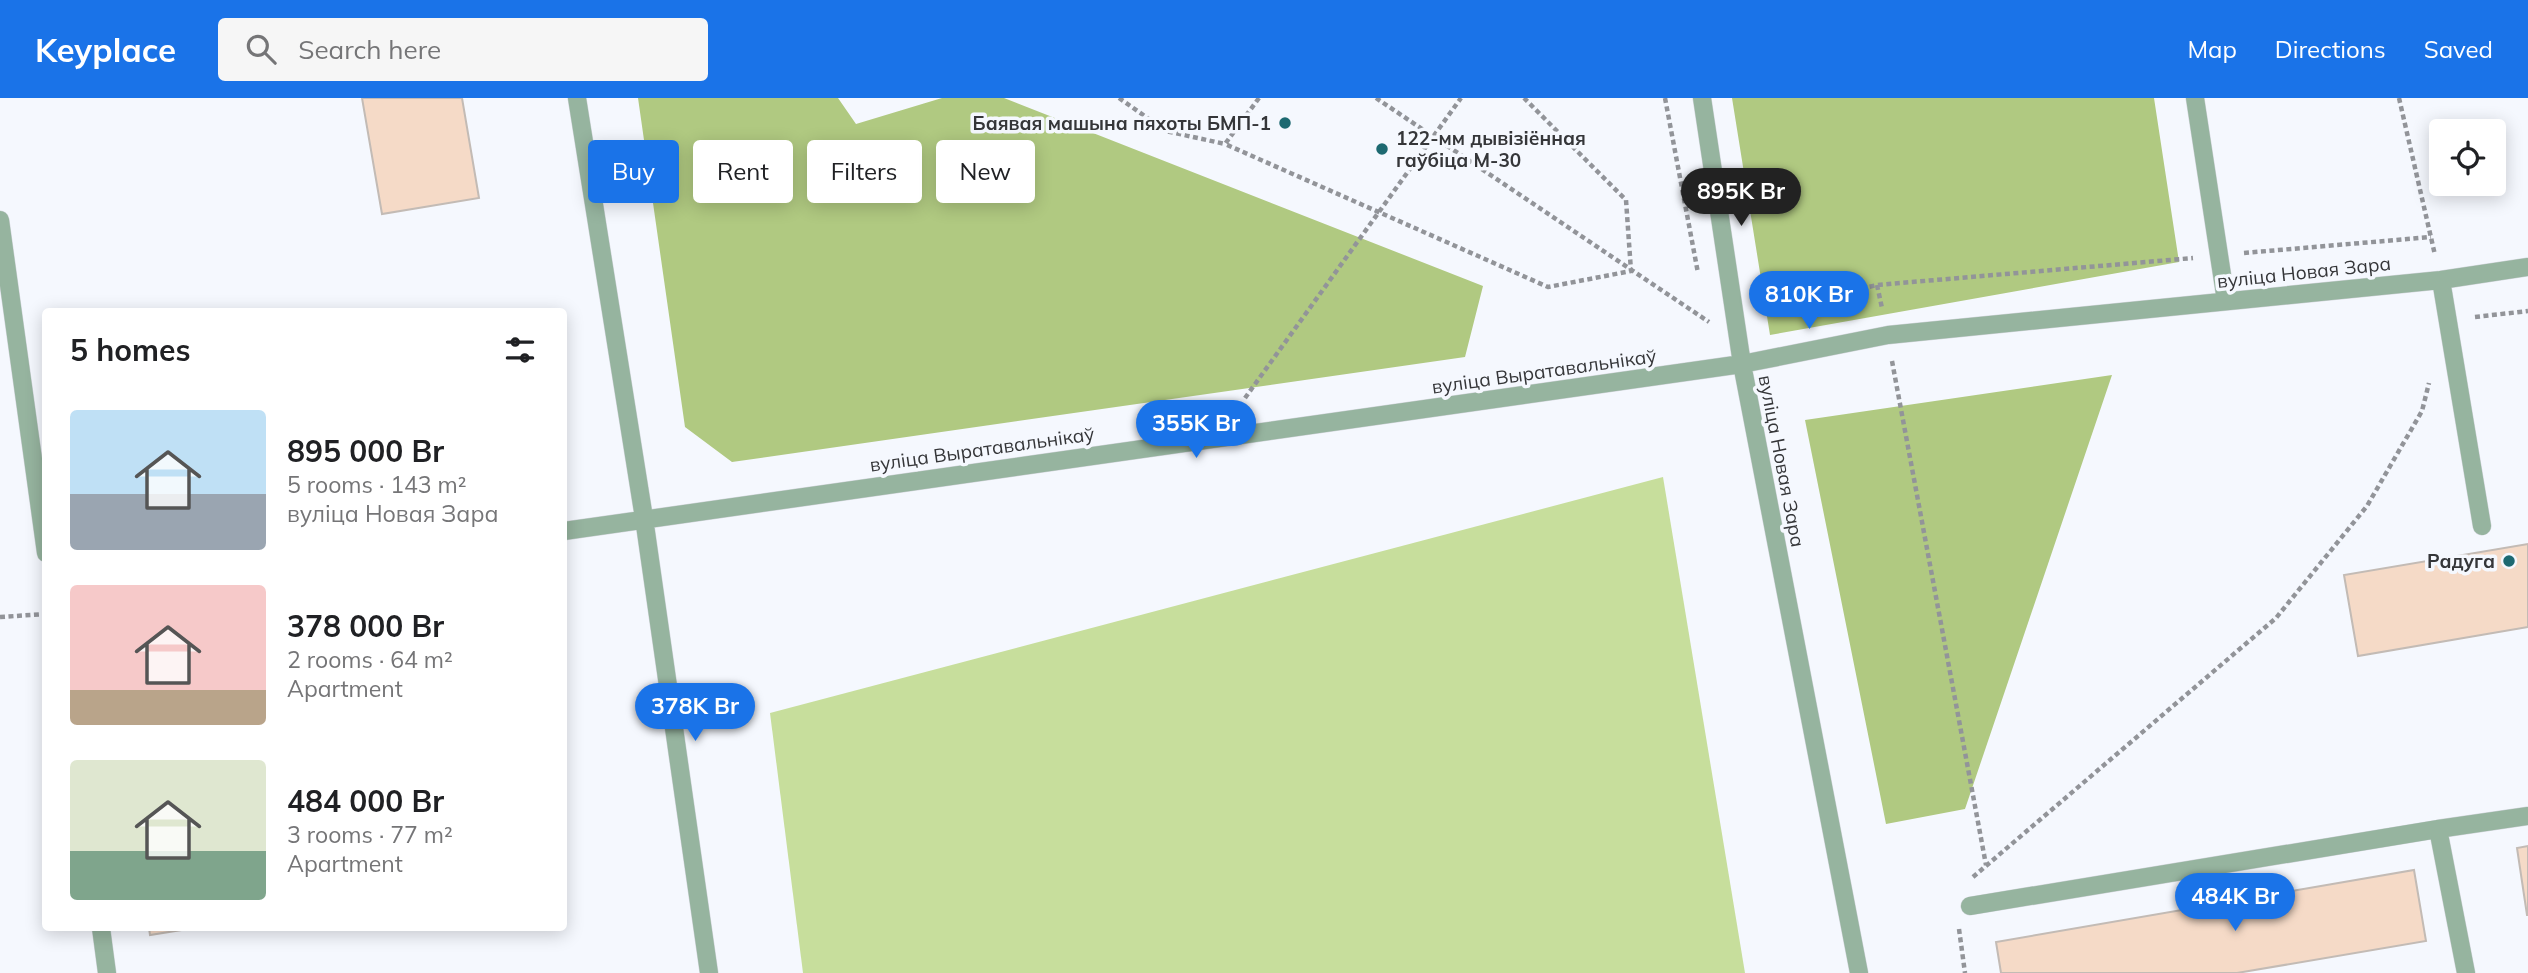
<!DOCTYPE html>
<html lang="en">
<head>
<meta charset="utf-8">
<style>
	body { margin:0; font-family:Mulish,sans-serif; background:#f6f6f6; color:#202124; height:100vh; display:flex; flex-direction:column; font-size:26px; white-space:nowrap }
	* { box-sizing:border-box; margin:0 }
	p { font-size:23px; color:#757577 }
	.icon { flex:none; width:38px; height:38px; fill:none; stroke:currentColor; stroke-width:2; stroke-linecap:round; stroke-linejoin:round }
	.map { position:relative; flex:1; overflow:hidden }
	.details { position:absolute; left:42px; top:210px; width:525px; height:623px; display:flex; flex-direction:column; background:#fff; border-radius:7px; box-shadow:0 4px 18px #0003 }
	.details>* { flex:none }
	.guide { position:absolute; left:588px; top:42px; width:665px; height:63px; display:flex; gap:14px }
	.controls { position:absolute; left:2429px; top:21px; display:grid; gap:14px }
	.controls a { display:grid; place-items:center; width:77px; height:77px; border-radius:7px; background:#fff; box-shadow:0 4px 18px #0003; font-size:35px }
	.price { position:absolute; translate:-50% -60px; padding:0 16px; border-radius:24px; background:#1a73e8; color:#fff; font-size:23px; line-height:46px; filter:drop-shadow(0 2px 4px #0008) }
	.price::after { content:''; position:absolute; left:50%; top:42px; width:21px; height:16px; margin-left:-10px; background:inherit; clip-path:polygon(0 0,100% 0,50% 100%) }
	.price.on { background:#222; color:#fff }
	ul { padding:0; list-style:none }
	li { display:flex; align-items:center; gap:21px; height:175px; padding:0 28px }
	li span { display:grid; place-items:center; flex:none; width:196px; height:140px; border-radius:7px; color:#555 }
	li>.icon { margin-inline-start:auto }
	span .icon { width:84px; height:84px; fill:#fffc; stroke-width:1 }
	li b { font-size:30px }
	h2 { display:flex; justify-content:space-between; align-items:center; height:84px; padding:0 28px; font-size:30px }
	.pill { padding:0 24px; border-radius:7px; background:#fff; box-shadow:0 4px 18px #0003; font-size:24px; line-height:63px }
	.pill.on { background:#1a73e8; color:#fff }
	header { display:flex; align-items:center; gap:42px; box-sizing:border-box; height:98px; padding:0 35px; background:#1a73e8; color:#fff }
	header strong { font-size:33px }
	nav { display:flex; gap:38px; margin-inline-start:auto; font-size:24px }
	.search { width:490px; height:63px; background:#f6f6f6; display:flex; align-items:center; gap:18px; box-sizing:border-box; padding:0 24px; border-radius:7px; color:#757577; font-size:26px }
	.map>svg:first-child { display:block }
	.green { fill:#c7de9c }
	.forest { fill:#b0c981 }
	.building { fill:#f5dac7; stroke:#c3bbb5; stroke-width:2 }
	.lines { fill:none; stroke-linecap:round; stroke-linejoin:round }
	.minor-casing { stroke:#d2d5db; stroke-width:19 }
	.path { stroke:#929499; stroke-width:4.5; stroke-dasharray:5 3.5; stroke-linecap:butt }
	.minor { stroke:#96b49f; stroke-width:18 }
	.poi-dot { fill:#1d6971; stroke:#f5f8fe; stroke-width:2.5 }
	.labels { text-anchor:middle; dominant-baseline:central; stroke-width:7; stroke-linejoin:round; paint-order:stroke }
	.poi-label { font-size:19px; font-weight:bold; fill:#353639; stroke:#f5f8fe; text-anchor:end }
	.street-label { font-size:19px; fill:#353639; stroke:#f5f8fe }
</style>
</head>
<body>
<header>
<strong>Keyplace</strong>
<div class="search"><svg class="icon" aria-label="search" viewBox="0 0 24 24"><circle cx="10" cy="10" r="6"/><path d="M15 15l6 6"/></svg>Search here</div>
<nav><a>Map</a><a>Directions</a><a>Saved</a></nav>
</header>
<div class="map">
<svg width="2528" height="875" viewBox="0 0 2528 875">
	<rect width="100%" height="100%" fill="#f5f8fe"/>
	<path class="green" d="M1663,379L1745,875H803L770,615Z"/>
	<path class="forest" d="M638,0H838L856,26L942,0H1004L1483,188L1465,259L732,364L685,329Z
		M1732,0H2154L2179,164L1770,237Z
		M2112,277L1965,711L1886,726L1805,322Z"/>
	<path class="building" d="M362,0H462L479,100L382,116Z
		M2528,446V529L2358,558L2344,477Z
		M2528,748V817H2527L2517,750Z
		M2414,772L2426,843L2237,875H2001L1996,844Z
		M149,830H194L150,837Z"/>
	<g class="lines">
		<g class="minor-casing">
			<path id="minor" d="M577,0L644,420L709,875
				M2195,0L2226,203
				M0,122L46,455
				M2441,182L2482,428
				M564,433L1742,266L1702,0
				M1970,808L2438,731
				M101,830L107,875
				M1859,875L1742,266L1888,237L2441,182L2528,169
				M2466,875L2438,731L2528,718"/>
		</g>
		<path class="path" d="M1119,0L1166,33L1225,46
			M1259,0L1225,46L1548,189L1631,173L1626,102L1524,0
			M1376,0L1709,224
			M1665,0L1698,175
			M2399,0L2435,157
			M2244,155L2431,139
			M1877,187L1882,210
			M1762,214L1877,187L2193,160
			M2475,219L2528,213
			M1892,263L1986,767
			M1245,300L1461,0
			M0,519L46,516
			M1973,779L2276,520L2367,408L2422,313L2429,285
			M1959,831L1965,875"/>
		<use href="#minor" class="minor"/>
	</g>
	<g class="poi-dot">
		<circle cx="1285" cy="25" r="7"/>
		<circle cx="1382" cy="51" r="7"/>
		<circle cx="2509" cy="463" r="7"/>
	</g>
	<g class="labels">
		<g class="poi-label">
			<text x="1271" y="25">Баявая машына пяхоты БМП-1</text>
			<text x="1396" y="40" text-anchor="start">122-мм дывізіённая<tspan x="1396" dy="22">гаўбіца М-30</tspan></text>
			<text x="2495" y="463">Радуга</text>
		</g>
		<g class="street-label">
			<text transform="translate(2304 174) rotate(-6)">вуліца Новая Зара</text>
			<text transform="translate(1544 273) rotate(-8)">вуліца Выратавальнікаў</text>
			<text transform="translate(982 351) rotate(-8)">вуліца Выратавальнікаў</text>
			<text transform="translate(1782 363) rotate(79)">вуліца Новая Зара</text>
		</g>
	</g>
</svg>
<div class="controls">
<a><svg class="icon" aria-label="locate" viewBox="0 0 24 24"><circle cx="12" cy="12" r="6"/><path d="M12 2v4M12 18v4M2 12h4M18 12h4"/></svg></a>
</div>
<b class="price on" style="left:1741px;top:130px">895K Br</b>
<b class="price" style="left:1809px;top:233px">810K Br</b>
<b class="price" style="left:1196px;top:362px">355K Br</b>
<b class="price" style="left:695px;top:645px">378K Br</b>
<b class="price" style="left:2235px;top:835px">484K Br</b>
<div class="guide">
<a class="pill on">Buy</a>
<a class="pill">Rent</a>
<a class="pill">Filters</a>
<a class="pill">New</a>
</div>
<section class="details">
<h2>5 homes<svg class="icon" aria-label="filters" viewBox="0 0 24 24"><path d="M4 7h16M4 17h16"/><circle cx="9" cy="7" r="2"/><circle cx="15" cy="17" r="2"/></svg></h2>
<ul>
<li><span style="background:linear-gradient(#bfe0f5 60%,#9aa5b1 0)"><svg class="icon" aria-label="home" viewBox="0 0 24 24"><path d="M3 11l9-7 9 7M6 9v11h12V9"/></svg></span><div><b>895 000 Br</b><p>5 rooms · 143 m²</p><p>вуліца Новая Зара</p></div></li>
<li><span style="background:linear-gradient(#f6c9c9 75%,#b9a48a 0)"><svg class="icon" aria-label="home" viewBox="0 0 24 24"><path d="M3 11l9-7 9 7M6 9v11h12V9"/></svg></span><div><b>378 000 Br</b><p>2 rooms · 64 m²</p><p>Apartment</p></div></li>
<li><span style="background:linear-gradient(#dfe7d0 65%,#7fa58c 0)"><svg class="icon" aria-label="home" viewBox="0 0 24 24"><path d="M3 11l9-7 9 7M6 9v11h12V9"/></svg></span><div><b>484 000 Br</b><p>3 rooms · 77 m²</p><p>Apartment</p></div></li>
</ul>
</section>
</div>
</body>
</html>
